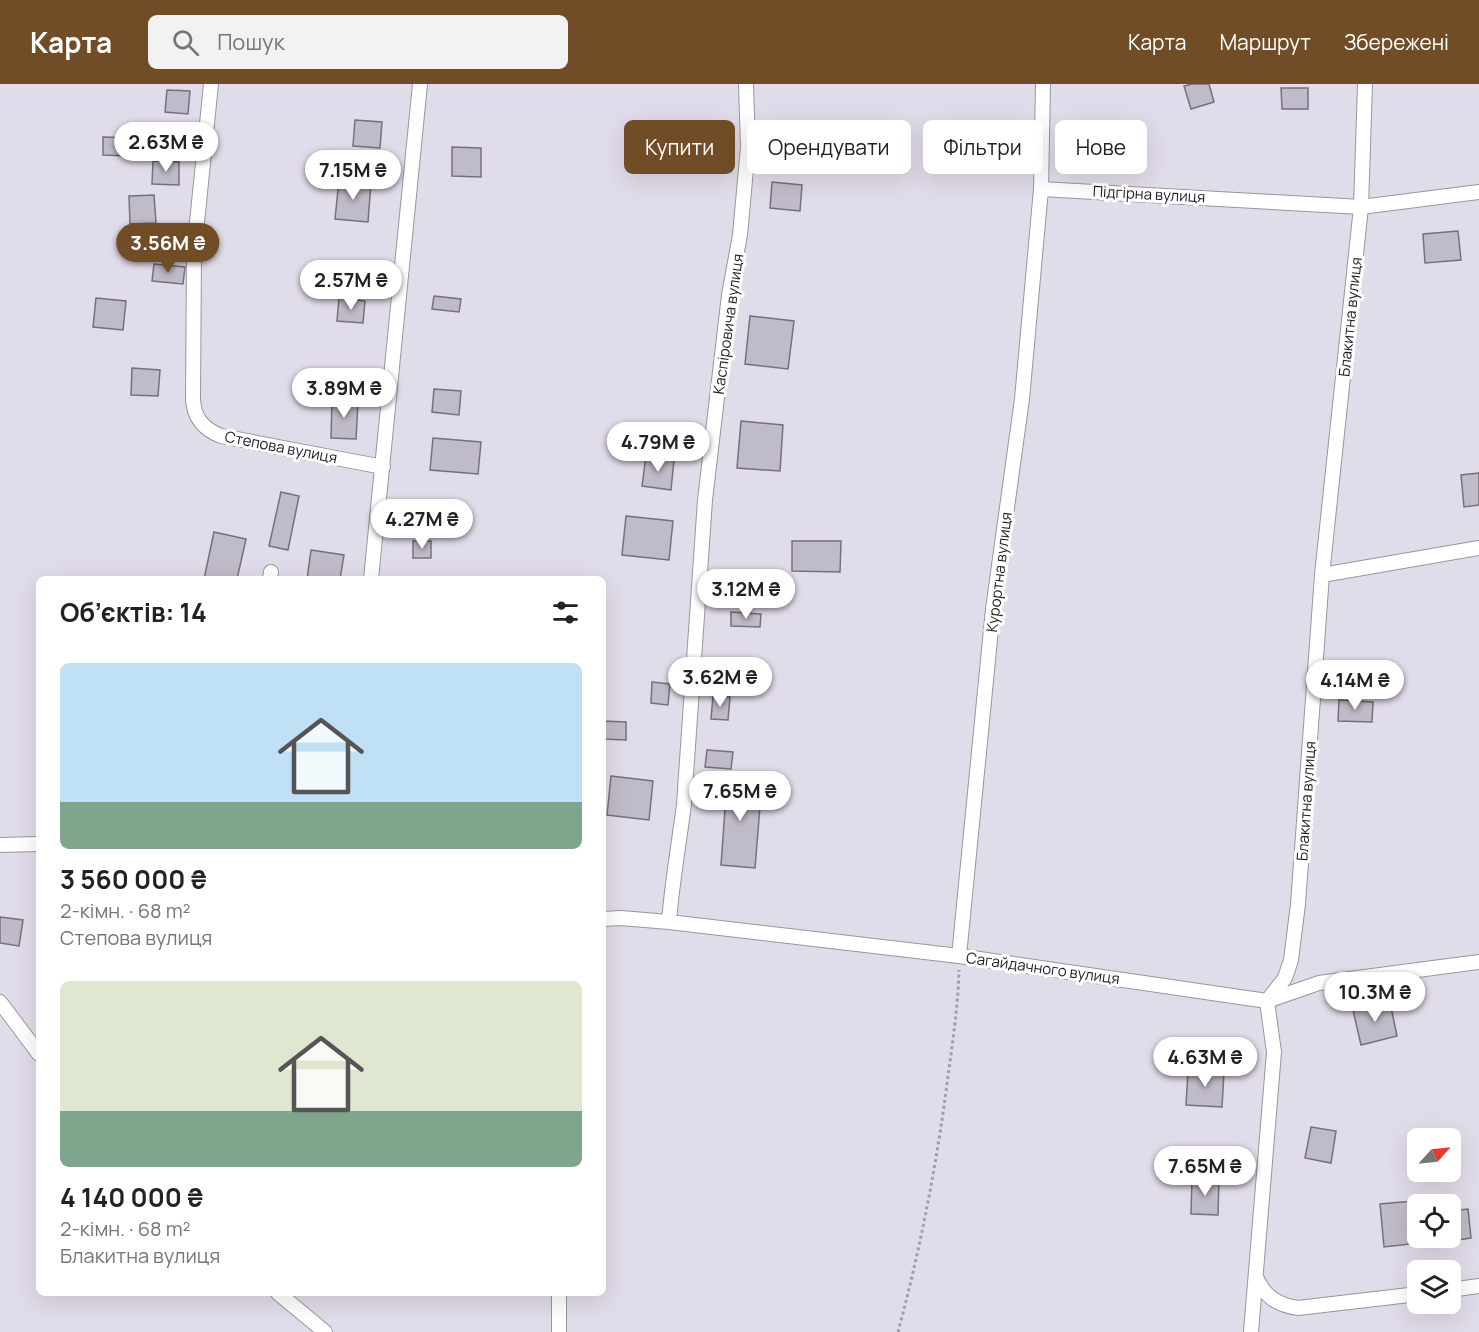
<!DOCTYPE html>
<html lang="uk">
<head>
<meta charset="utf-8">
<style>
	body { margin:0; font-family:Manrope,sans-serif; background:#f2f2f2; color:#222; height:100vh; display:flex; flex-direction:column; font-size:22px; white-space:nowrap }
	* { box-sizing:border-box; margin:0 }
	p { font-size:20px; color:#767676 }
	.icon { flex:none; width:33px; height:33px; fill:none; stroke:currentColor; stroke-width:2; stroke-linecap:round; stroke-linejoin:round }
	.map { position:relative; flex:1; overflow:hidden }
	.sheet { position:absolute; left:36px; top:492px; width:570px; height:720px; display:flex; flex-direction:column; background:#fff; border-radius:9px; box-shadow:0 6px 24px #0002 }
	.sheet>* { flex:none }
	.guide { position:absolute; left:624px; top:36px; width:570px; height:54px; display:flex; gap:12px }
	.needle { width:39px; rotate:63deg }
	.controls { position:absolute; left:1407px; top:1044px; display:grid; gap:12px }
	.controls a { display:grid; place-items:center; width:54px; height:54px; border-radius:9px; background:#fff; box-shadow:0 6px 24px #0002; font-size:30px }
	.price { position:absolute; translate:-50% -51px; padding:0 14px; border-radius:21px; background:#fff; color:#222; font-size:20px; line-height:39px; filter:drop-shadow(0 2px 3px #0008) }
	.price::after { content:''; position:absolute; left:50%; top:36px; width:18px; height:14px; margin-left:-9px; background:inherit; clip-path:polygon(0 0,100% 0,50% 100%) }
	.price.selected { background:#714d27; color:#fff }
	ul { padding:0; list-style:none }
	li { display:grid; align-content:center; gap:12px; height:318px; padding:0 24px }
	li span { display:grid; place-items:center; height:186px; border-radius:9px; color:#555 }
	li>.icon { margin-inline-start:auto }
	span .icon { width:108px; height:108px; fill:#fffc; stroke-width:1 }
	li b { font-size:26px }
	h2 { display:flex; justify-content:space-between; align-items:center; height:72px; padding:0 24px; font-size:26px }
	.tag { padding:0 21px; border-radius:9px; background:#fff; box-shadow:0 6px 24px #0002; font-size:21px; line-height:54px }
	.tag.selected { background:#714d27; color:#fff }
	header { display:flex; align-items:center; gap:36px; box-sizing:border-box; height:84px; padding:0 30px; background:#714d27; color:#fff }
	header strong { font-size:28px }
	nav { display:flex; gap:33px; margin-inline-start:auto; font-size:21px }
	.search { width:420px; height:54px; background:#f2f2f2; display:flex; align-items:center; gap:15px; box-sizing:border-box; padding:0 21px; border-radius:9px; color:#767676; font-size:22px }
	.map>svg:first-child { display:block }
	.building { fill:#c0bbc8; stroke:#75717c; stroke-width:1.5 }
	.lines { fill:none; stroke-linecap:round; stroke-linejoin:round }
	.street-casing { stroke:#9995a1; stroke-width:16 }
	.path { stroke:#a19ea8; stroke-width:3; stroke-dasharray:3 3; stroke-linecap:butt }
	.street { stroke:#fff; stroke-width:14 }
	.labels { text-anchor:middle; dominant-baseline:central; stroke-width:6; stroke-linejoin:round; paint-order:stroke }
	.street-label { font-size:15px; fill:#1d1c20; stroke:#fff }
</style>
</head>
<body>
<header>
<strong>Карта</strong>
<div class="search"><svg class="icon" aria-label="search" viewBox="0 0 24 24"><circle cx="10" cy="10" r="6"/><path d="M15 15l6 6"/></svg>Пошук</div>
<nav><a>Карта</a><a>Маршрут</a><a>Збережені</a></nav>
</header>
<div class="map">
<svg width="1479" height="1248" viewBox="0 0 1479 1248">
	<rect width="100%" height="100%" fill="#e1dce9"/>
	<path class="building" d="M1192,0H1209L1214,18L1191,25L1184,2Z
		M1281,4H1308V25H1282Z
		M167,6L190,7L188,30L165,28Z
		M355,36L382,38L380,64L353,62Z
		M792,44L820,47L817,76L789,73Z
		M103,53L130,54L129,72L103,71Z
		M452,63L481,64V93L452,92Z
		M153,77L179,78V101L152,100Z
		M339,96L371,99L368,138L335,135Z
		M772,98L802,101L800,127L770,124Z
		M154,111L156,139L130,140L129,112Z
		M1458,147L1461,176L1425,179L1423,150Z
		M154,180L185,183L183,200L152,197Z
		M434,212L461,215L459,228L432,225Z
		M96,214L126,217L123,246L93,243Z
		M339,214L365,217L363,239L337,237Z
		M750,232L794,237L788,285L745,280Z
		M132,284L160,286L158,312L131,311Z
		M434,305L461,307L459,331L432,328Z
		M332,316L358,317L356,355L331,354Z
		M741,337L783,341L780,387L737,384Z
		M433,354L481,358L478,390L430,386Z
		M646,372L674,376L671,406L642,402Z
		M1479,389V421L1464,423L1461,391Z
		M281,408L299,412L288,466L269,462Z
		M626,432L673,437L669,476L622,471Z
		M214,448L246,455L237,495H204Z
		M413,457H431V474H413Z
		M792,457H841L840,488L792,487Z
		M311,466L344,471L340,495H307Z
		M731,528L761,530L760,543L731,542Z
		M652,598L670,600L668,621L651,619Z
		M713,612L730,613L728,636L711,635Z
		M1339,616L1373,618L1372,638L1338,637Z
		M603,637L626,638V656L603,655Z
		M707,666L733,668L731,685L705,683Z
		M611,692L653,697L649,736L607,731Z
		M722,695L762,698L755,784L721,781L725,725L720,724Z
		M0,833L23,836L19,862L0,859Z
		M1390,918L1397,952L1361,961L1353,926Z
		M1188,986L1224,988L1222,1023L1186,1021Z
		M1311,1043L1336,1047L1331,1079L1305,1074Z
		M1192,1094L1219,1095L1218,1131L1191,1130Z
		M1414,1117L1418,1159L1384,1163L1380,1120Z
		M1468,1125L1471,1154L1450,1157V1127Z"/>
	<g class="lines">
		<g class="street-casing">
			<path id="street" d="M211,0L194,168L193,315C194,334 203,345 221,352L383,383
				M1041,105L1361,123L1479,108
				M1322,491L1479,464
				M270,495L271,488
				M371,495L420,0
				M0,761L39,760
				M603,835L621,834L669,838L959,872L1267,917L1319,899L1479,878
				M669,838C672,798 679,760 684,720L705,416L729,211L740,151L748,63L746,0
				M959,872L993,525L1022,315L1041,105L1043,0
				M0,918L39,970
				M1256,1193C1264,1212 1277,1221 1298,1224L1418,1210
				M1450,1206L1479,1202
				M278,1209L325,1248
				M559,1248V1209
				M1251,1248L1274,968L1267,917L1285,894L1291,876L1298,820L1322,491L1361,123L1365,0"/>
		</g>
		<path class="path" d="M898,1248C920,1166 936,1084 947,1000C952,962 958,924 959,886"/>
		<use href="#street" class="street"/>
	</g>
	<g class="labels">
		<g class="street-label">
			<text transform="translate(1149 110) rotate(3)">Підгірна вулиця</text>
			<text transform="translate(1350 233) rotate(-84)">Блакитна вулиця</text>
			<text transform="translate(728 240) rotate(-82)">Каспіровича вулиця</text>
			<text transform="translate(281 363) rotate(11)">Степова вулиця</text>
			<text transform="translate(999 488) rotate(-83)">Курортна вулиця</text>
			<text transform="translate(1306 717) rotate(-86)">Блакитна вулиця</text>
			<text transform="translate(1043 884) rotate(8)">Сагайдачного вулиця</text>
		</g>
	</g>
</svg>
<div class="controls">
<a><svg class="needle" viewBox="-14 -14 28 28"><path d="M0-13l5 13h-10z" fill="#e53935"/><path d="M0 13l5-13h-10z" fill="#767676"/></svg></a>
<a><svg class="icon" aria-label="locate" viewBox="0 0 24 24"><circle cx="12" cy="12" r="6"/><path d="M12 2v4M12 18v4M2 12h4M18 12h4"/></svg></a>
<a><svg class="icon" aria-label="layers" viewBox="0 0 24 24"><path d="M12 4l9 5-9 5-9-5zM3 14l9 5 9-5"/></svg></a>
</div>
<b class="price" style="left:166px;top:89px">2.63M ₴</b>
<b class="price" style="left:353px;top:117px">7.15M ₴</b>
<b class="price selected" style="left:168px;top:190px">3.56M ₴</b>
<b class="price" style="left:351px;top:227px">2.57M ₴</b>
<b class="price" style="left:344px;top:335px">3.89M ₴</b>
<b class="price" style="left:658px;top:389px">4.79M ₴</b>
<b class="price" style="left:422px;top:466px">4.27M ₴</b>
<b class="price" style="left:746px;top:536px">3.12M ₴</b>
<b class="price" style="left:720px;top:624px">3.62M ₴</b>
<b class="price" style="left:1355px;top:627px">4.14M ₴</b>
<b class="price" style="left:740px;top:738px">7.65M ₴</b>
<b class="price" style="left:1375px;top:939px">10.3M ₴</b>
<b class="price" style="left:1205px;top:1004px">4.63M ₴</b>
<b class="price" style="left:1205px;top:1113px">7.65M ₴</b>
<div class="guide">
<a class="tag selected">Купити</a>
<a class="tag">Орендувати</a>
<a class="tag">Фільтри</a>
<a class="tag">Нове</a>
</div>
<section class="sheet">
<h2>Об’єктів: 14<svg class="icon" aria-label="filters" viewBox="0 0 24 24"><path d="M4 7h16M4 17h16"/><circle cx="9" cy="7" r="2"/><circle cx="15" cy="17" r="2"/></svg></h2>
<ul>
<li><span style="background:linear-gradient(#bfe0f5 75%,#7fa58c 0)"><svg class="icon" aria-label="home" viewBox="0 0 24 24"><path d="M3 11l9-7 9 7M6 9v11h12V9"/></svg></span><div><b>3 560 000 ₴</b><p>2-кімн. · 68 m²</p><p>Степова вулиця</p></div></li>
<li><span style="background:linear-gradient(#dfe7d0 70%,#7fa58c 0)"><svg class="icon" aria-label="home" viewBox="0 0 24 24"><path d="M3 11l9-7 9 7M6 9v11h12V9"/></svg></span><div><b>4 140 000 ₴</b><p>2-кімн. · 68 m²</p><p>Блакитна вулиця</p></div></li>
</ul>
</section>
</div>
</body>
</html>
